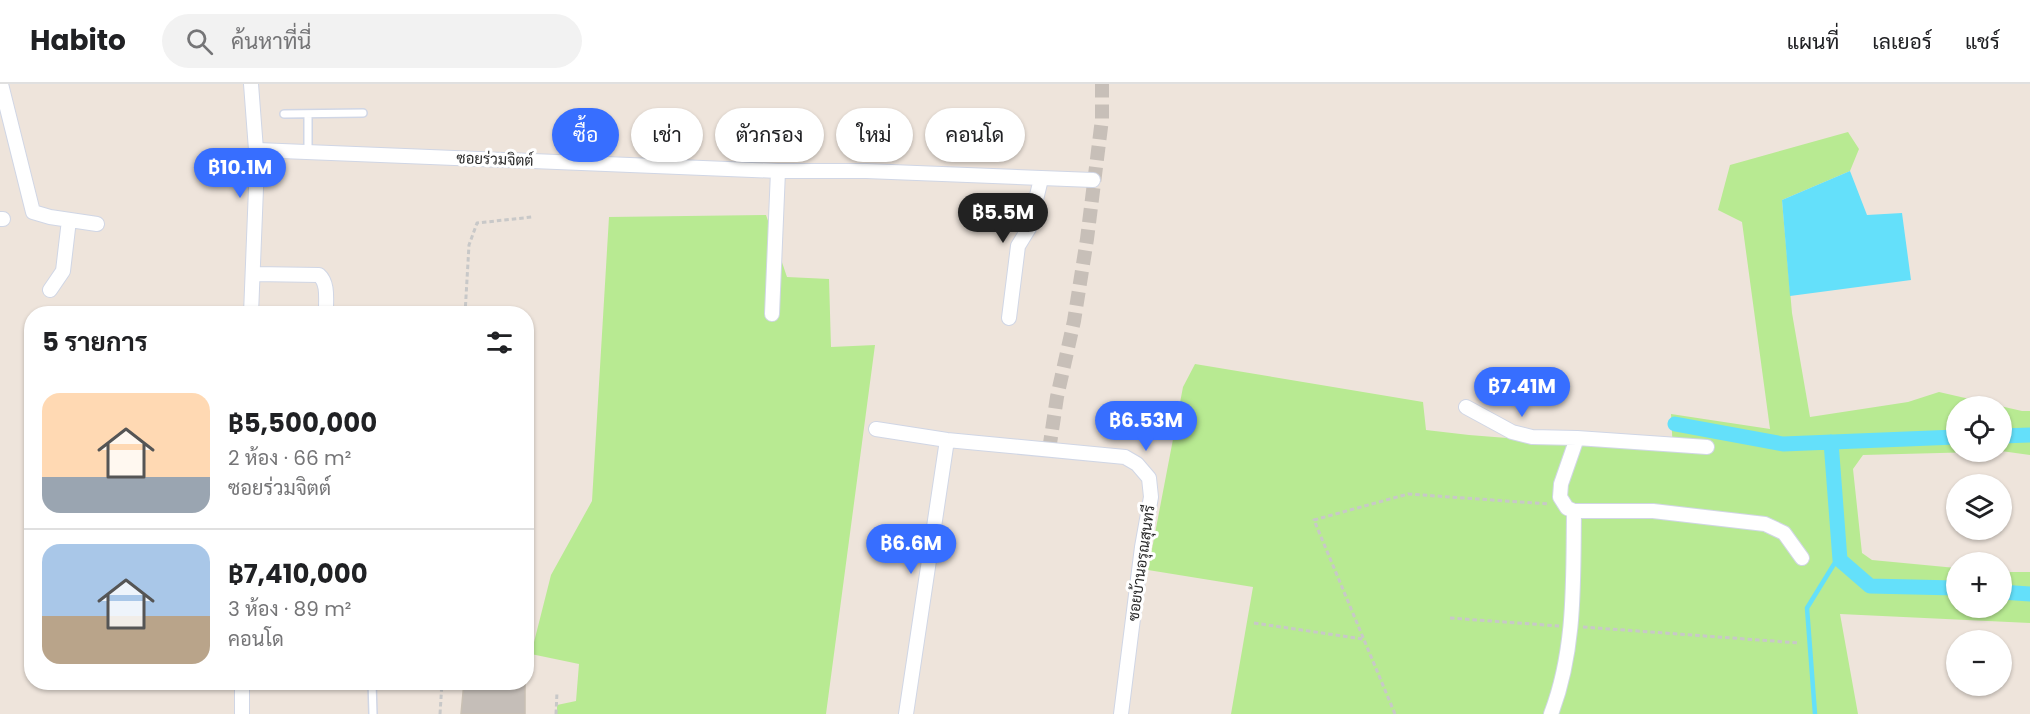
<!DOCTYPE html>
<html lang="th">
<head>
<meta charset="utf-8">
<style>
	body { margin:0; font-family:Poppins,Sarabun,sans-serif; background:#f2f2f2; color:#202124; height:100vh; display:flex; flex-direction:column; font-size:22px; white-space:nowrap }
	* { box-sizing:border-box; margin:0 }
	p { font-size:20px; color:#757577 }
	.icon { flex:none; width:33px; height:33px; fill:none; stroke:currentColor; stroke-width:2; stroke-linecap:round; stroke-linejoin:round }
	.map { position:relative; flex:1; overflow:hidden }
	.details { position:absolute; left:24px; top:222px; width:510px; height:384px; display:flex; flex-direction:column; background:#fff; border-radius:24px; box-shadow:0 2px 4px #0004 }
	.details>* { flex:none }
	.banner { position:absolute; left:552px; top:24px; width:570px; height:54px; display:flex; gap:12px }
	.controls { position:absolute; left:1946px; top:312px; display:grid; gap:12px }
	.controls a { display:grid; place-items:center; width:66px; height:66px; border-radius:50%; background:#fff; box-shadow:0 2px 4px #0004; font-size:30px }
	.price { position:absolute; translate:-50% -51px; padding:0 14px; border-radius:21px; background:#376eff; color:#fff; font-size:20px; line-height:39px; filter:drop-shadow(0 2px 3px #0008) }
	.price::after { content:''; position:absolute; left:50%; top:36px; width:18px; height:14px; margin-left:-9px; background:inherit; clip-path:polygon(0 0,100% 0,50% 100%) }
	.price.active { background:#222; color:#fff }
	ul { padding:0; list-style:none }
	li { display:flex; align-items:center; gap:18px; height:150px; padding:0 18px }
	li+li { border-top:2px solid #e0e0e0 }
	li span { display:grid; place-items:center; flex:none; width:168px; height:120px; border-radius:18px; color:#555 }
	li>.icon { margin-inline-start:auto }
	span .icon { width:72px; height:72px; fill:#fffc; stroke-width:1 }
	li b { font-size:26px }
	h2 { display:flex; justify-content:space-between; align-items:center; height:72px; padding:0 18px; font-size:26px }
	.tag { padding:0 21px; border-radius:27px; background:#fff; box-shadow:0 2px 4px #0004; font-size:21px; line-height:54px }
	.tag.active { background:#376eff; color:#fff }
	header { display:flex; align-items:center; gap:36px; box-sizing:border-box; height:84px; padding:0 30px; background:#fff; border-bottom:2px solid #e0e0e0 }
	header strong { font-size:28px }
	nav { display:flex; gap:33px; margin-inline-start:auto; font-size:21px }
	.search { width:420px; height:54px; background:#f2f2f2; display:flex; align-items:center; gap:15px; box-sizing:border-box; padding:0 21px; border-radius:33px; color:#757577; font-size:22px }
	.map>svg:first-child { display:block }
	.green { fill:#b8ea92 }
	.water { fill:#64e0fa }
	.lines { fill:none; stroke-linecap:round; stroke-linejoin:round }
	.stream { stroke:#64e0fa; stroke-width:4.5 }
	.canal { stroke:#64e0fa; stroke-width:15 }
	.building { fill:#c5beb8; stroke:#c9c0b4; stroke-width:1.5 }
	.street-tunnel { stroke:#c7bfb8; stroke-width:14; stroke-dasharray:14 7; stroke-linecap:butt }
	.lane-casing { stroke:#d0d6e5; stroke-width:10 }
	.street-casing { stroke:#d0d6e5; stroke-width:16 }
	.path { stroke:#c8c8c8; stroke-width:3; stroke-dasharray:4.5 3; stroke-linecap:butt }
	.lane { stroke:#fff; stroke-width:7 }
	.street { stroke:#fff; stroke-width:14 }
	.labels { text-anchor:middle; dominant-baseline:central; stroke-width:6; stroke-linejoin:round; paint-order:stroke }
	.street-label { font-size:15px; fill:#2a2a2a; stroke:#fff }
</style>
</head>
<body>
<header>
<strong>Habito</strong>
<div class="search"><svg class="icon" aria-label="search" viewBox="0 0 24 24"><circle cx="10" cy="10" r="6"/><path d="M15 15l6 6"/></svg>ค้นหาที่นี่</div>
<nav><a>แผนที่</a><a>เลเยอร์</a><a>แชร์</a></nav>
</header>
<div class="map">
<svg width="2030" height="630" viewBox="0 0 2030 630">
	<rect width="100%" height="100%" fill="#eee4db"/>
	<path class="green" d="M1848,48L1859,65L1850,87L1782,116L1792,229L1810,333L1908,318L1939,308L2022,327H2030V371L2001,367V322H1956V368H1978L1863,371L1853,385L1862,469L1872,476L1956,484V524H2001V488H2030V539L1840,530L1858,630H1231L1253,503L1148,486L1183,303L1195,280L1423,318L1426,346L1469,351L1673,367L1671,330L1770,345L1742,138L1718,126L1730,81Z
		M766,131L787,193L829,195L831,263L875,261L826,630H557V621L576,617L579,580L531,570L551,491L592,417L609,133Z"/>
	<path class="water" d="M1850,87L1867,131L1902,129L1911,196L1790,212L1782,116Z"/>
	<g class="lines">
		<path class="stream" d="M1815,630L1807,524L1839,472"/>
		<path class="canal" d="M1675,340L1783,360L1956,353
			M2001,352L2030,351
			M1831,358L1840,476L1870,502L1956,504
			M2001,508L2030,510"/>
	</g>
	<path class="building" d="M464,598H525V630H461Z"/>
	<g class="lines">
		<path class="street-tunnel" d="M1049,366L1057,313L1074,237L1087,155L1102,35V0"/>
		<g class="lane-casing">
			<path id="lane" d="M284,30L363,29
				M308,30V68
				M372,598L373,630"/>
		</g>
		<g class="street-casing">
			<path id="street" d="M1,0L33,128L50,133L97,140
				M251,0L257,79L251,230
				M257,66L778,87H866L1093,96
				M0,135H3
				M253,190L319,191C328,199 326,214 326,225
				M50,206L63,187L69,136
				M772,230L778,87
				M1009,234L1018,162L1029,144L1041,95
				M1466,323L1512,348L1532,353L1577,354
				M876,345L947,356L1125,373L1137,380L1149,394L1151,413L1142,463L1121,630
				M1707,363L1577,354L1561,400L1560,413L1567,424L1574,427H1653L1765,440L1784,449L1802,474
				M242,630V598
				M906,630L947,356
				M1551,630C1576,565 1573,496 1574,427"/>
		</g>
		<path class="path" d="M465,230L469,161L477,139L532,133
			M1450,534L1559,542
			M1254,539L1363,555
			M1583,543L1800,559
			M440,630L442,598
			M556,630L557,608
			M1395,630L1314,436L1408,410L1549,420"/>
		<use href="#lane" class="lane"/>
		<use href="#street" class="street"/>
	</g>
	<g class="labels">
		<g class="street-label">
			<text transform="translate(495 75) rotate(2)">ซอยร่วมจิตต์</text>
			<text transform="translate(1141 479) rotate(-82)">ซอยบ้านอรุณสุนทรี</text>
		</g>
	</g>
</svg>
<div class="controls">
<a><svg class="icon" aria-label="locate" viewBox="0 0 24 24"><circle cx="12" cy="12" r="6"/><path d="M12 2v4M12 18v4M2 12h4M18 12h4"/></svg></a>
<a><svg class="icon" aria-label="layers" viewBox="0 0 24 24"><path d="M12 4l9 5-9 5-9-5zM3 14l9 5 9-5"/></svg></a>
<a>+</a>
<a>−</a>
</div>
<b class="price" style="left:240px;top:115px">฿10.1M</b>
<b class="price active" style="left:1003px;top:160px">฿5.5M</b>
<b class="price" style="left:1522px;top:334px">฿7.41M</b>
<b class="price" style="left:1146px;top:368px">฿6.53M</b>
<b class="price" style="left:911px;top:491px">฿6.6M</b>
<div class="banner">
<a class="tag active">ซื้อ</a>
<a class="tag">เช่า</a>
<a class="tag">ตัวกรอง</a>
<a class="tag">ใหม่</a>
<a class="tag">คอนโด</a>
</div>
<section class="details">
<h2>5 รายการ<svg class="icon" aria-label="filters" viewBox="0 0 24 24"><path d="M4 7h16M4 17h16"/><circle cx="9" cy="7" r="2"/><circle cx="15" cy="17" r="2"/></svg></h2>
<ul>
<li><span style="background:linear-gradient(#ffd9b3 70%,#9aa5b1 0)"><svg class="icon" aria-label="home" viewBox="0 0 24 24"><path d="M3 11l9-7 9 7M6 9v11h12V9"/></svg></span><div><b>฿5,500,000</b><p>2 ห้อง · 66 m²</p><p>ซอยร่วมจิตต์</p></div></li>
<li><span style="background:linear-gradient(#a9c7e8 60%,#b9a48a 0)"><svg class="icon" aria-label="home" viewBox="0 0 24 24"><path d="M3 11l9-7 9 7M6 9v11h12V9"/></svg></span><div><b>฿7,410,000</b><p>3 ห้อง · 89 m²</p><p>คอนโด</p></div></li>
</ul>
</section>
</div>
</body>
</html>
